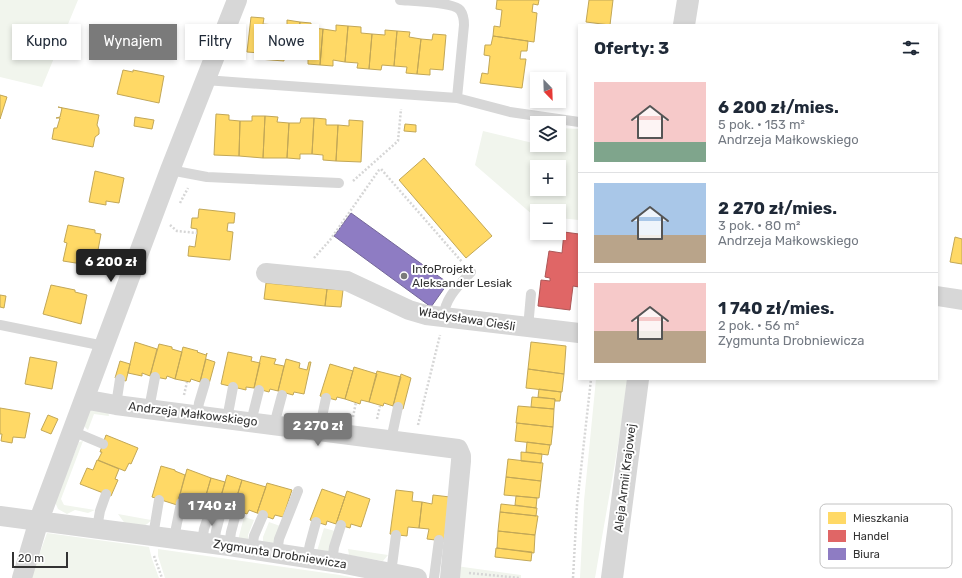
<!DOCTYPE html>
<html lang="pl">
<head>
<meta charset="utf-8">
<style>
	body { margin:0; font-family:Rubik,sans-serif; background:#f6f6f7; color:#1f2937; height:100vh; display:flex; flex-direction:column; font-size:15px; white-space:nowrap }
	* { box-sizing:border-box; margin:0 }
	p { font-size:13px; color:#747a83 }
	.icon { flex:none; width:22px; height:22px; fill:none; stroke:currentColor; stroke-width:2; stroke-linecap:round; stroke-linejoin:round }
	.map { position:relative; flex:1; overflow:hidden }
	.drawer { position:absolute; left:578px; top:24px; width:360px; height:356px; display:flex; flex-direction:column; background:#fff; border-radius:0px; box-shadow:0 2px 6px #0003 }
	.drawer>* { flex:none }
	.guide { position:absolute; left:12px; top:24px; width:380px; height:36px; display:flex; gap:8px }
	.needle { width:26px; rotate:157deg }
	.controls { position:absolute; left:530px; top:72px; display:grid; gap:8px }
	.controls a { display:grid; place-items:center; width:36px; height:36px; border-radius:0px; background:#fff; box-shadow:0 2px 6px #0003; font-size:20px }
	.scale { position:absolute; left:12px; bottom:10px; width:56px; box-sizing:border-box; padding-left:4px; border:2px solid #333; border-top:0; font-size:11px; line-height:14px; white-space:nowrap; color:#333; -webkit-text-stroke:3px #fff; paint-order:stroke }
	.price { position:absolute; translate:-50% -34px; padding:0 9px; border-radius:4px; background:#7a7a7a; color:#fff; font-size:13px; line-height:26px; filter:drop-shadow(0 1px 2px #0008) }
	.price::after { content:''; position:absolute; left:50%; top:24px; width:12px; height:9px; margin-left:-6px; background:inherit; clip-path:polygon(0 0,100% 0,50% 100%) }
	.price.selected { background:#222; color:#fff }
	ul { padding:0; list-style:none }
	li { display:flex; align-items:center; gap:12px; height:100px; padding:0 16px }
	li+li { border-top:1px solid #e0e1e3 }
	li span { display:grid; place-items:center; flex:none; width:112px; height:80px; border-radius:0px; color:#555 }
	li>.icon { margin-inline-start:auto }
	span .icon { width:48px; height:48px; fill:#fffc; stroke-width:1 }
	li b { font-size:17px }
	h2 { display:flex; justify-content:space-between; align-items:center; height:48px; padding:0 16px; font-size:17px }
	.chip { padding:0 14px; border-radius:0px; background:#fff; box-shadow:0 2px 6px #0003; font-size:14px; line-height:36px }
	.chip.selected { background:#7a7a7a; color:#fff }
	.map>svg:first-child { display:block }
	.green { fill:#f1f5ed; fill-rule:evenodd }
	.homes { fill:#ffd966; stroke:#c2a757 }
	.shops { fill:#e06666; stroke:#ac5757 }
	.offices { fill:#8e7cc3; stroke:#736698 }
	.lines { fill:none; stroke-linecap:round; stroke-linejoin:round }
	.path { stroke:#d6d6d6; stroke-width:2.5; stroke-dasharray:2 2; stroke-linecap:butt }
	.service { stroke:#d7d7d7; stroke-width:10 }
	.minor { stroke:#d7d7d7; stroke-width:20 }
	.tertiary { stroke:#d7d7d7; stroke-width:22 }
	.poi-dot { fill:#7a7a7a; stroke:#fff; stroke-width:1.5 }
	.labels { text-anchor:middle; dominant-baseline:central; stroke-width:4; stroke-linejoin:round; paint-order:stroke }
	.poi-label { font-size:12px; fill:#333; stroke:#fff; text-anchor:start }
	.street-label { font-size:12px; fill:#333; stroke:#fff }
	.key { fill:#fff; stroke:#c2c2c2; stroke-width:1 }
	.key-label { font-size:11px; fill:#333 }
</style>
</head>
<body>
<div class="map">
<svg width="962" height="578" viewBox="0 0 962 578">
	<rect width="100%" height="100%" fill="#fff"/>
	<path class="green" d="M0,0H78L42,87L0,77Z
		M559,128L579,129V220L559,218V211H537V216H534L475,165L483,131L537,144V145H559ZM537,167H559V189H537Z
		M596,379H628C619,446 606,512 595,578H580L584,501Z
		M90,409L108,411L109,416L94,414L88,430L83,425Z
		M83,441L61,499L64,505L95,510L88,513L75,510L67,514L58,509L55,502L79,442Z
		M118,514L151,520C145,529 135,526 126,525Z
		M244,517L254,520L248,535V541L238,540Z
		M269,522L280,526L275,545L263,543V537Z
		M324,528L335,531L329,553L317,551Z
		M47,533L149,547L152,559L159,578H31Z
		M158,549L340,575L355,578H165L158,556Z
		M348,549L388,555L383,561L349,555Z
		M456,566L521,575V578H459Z"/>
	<path class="homes" d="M497,0H539L538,5L533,4L532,12L537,13L534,42L493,36L494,26L500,27L502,10L496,9Z
		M589,0H613L610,25L586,22Z
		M251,17L264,18L263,24L275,25L271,60L259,59L260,53L247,52Z
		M287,20L300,22L296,57L284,56V61L271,60L275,25L287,26Z
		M300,22L311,23V28L323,29L320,65L308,64V58L296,57Z
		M336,25L348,26L345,62L333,60V66L320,65L323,29L336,31Z
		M348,26L361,27V33L372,34L369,69L357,68L358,63L345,62Z
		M385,30L397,31L394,66L382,65L381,70L369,69L372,34L385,35Z
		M397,31L410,32L409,37L421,39L417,74L406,73L407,67L394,66Z
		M433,34L446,35L443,70L430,69V75L417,74L421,39L432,40Z
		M493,36L528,41L527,51H521L520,59H526L522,88L480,83L482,73L488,74L490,56L484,55L485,45H491Z
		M123,70L133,72V70L164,76L159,103L117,94Z
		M0,95L7,97L0,119Z
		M58,107L99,115L97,125L99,129V134L95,137L93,147L52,139L54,128H57L60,118H56L60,117L62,108Z
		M216,114L229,115V120L240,121L239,156L214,155Z
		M252,116H265L263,158L239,156L240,121H252Z
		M265,116L278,117L277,122L289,123L287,158H263Z
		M135,117L154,120L152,129L134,126Z
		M301,118H314L312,154H300V159L287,158L289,123H300Z
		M314,118L326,119V125H338L336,161L323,160V155L312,154Z
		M349,120L363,121L361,162L336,161L338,125L349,126Z
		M405,124L416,125V132L404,131Z
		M424,158L492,236L466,258L399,180Z
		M95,171L124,178L119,203L106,201V205L89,202Z
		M199,209L235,213L234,223H228L227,231L233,232L230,260L188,256L189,246L195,247L197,233V229L191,228L192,218H198Z
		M68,225L95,230V233L101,234L95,266L63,261L67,243L64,242Z
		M955,237L962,239V264L950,262Z
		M266,283L327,289L325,306L264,299Z
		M51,285L75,290V292L87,295L81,324L43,314Z
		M327,289L343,290L341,307L325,306Z
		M0,295L6,296L4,308L0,307Z
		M135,342L157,349L150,376L142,373V376L128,373Z
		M531,342L566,346L564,374L528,369Z
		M159,344L172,347V349L182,352L175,379L167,376L166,379L150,376Z
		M183,347L198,351L197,352L206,355L207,353L200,382L191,379L190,382L175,379Z
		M228,352L252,357L251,361L260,363L254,388L246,387V390L221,384Z
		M261,356L276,359L274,364L284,366L278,391L270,389L269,392L254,388Z
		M30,357L57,362L52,389L25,384Z
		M206,359L215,362L209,384L200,382Z
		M286,359L300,363L299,368L307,370L309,362H311L304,394L294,392L293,395L278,391Z
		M120,361L130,364L126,381L115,378Z
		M330,364L353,371L345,399L337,397L336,400L320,396Z
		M354,367L377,374L369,402L361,400L360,404L345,399Z
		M528,369L564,374L562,392L526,388Z
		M377,371L401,377L393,406L384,403L383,406L369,402Z
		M401,374L411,378L403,409L393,406Z
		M539,389L561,392L560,401H555V399L538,397Z
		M532,397L555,399L554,409L531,407Z
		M518,406L554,409L553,427L516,423Z
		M0,408L30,413L25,438L13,437L12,443L1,441L2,434H0Z
		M48,415L58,419L51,434L41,430Z
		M517,423L553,427L551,445L515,441Z
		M106,435L138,448L131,464L129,463L125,471L98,460L102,452H100Z
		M527,442L550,445L548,455L526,452Z
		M521,452L542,454L541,463L521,461Z
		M508,459L543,463L541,481L506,477Z
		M97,460L119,469L115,479L118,480L111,496L80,484L87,468L93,470Z
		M161,466L175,470V471L185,475L177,505L152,497Z
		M187,469L211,478L202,509L178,502Z
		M227,475L242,480L233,509L219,504Z
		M506,477L541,481L539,498L504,495Z
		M211,478L225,482L216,513L202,509Z
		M242,480L266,487L257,513L249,510L247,514L233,509Z
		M267,483L292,490L283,517L275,515L273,519L257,513Z
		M322,489L345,497L336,524L327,521L326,525L310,520Z
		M396,490L413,492L412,501L422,502L419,528L408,527L407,536L390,534Z
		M347,491L370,499L361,527L351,524L350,528L336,524Z
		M433,495L450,497L444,541L427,539L429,529L419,528L422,502L432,504Z
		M516,496L537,498L536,508L515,505Z
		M501,504L537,508L536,516L500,512Z
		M500,512L538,516L535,535L498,531Z
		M498,531L535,535L534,553L497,548Z
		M496,548L532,552L531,561L495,557Z"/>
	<path class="shops" d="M564,232L579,234V287L573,286L570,310L538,306L541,280L550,281V278L545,277L549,251L562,253Z"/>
	<path class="offices" d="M351,213L448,283L431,307L334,236Z"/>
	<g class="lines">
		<path class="path" d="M353,181L398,141L401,109
			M180,203L188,188
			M170,225L177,231L197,233
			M314,258L330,240L379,170L381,169L462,262
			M184,395L187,382
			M353,417L356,402
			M377,419L380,406
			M418,425L440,335
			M154,556L162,578
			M469,573L520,578
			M573,578L577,505L591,379"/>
		<path class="service" d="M400,0C411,1 453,2 460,10C463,14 464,20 464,25L457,98
			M205,80L457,98L510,112L579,122
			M170,170L207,177L339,183
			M443,318C445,298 458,286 471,272
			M0,325L104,346
			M528,328L531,294
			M116,405L120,379
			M149,409L155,377
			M197,415L199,403L205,383
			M227,419L233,387
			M251,422L259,390
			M274,425L282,395
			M72,431L103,444
			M319,431L326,398
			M391,440L398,407
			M97,528L100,511L106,494
			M153,536L159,500
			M174,538L181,503
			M202,542L204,529L210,511
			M214,543L216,531L223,505
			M229,546L231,532L237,510
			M252,549L254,536L263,515
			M277,553L279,539L298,491
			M307,558L310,544L316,522
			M332,562L334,547L341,525
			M391,573L396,535
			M434,578L439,540"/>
		<path class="minor" d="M266,273L347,281L409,310L426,315L579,333
			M937,296L962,300
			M85,397L94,401L116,405L458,449L461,456V461L450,578
			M0,516L229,546L340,563L417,578
			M22,578L39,520L104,346L170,170L237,0"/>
		<path class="tertiary" d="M684,25L688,0
			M612,578L638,379"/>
	</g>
	<circle class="poi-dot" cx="404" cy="276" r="4"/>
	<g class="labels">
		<g class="poi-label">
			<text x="412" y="269">InfoProjekt<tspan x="412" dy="14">Aleksander Lesiak</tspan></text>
		</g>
		<g class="street-label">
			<text transform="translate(467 319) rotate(9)">Władysława Cieśli</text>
			<text transform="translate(193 414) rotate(7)">Andrzeja Małkowskiego</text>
			<text transform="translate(625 478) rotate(-83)">Aleja Armii Krajowej</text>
			<text transform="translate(280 554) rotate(9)">Zygmunta Drobniewicza</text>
		</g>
	</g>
	<rect x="820" y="504" width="132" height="64" rx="6" class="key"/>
	<rect x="828" y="512" width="18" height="12" fill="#ffd966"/>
	<rect x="828" y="530" width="18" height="12" fill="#e06666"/>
	<rect x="828" y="548" width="18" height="12" fill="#8e7cc3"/>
	<g class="key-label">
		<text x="853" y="522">Mieszkania</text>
		<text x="853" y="540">Handel</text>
		<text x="853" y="558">Biura</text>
	</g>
</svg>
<div class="controls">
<a><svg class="needle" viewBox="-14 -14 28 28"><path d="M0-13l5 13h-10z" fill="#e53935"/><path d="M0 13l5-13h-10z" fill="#747a83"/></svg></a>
<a><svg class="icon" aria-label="layers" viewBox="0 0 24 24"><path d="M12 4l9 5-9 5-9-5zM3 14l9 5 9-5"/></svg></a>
<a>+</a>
<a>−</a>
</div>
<div class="scale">20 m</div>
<b class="price selected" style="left:111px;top:283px">6 200 zł</b>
<b class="price" style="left:318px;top:447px">2 270 zł</b>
<b class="price" style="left:212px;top:527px">1 740 zł</b>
<div class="guide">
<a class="chip">Kupno</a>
<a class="chip selected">Wynajem</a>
<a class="chip">Filtry</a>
<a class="chip">Nowe</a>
</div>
<section class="drawer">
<h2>Oferty: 3<svg class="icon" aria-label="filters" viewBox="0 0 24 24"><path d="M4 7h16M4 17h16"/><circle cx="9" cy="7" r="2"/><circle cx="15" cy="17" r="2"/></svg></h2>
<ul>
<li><span style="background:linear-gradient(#f6c9c9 75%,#7fa58c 0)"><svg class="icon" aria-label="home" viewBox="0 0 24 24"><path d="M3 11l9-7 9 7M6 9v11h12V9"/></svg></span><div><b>6 200 zł/mies.</b><p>5 pok. · 153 m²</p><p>Andrzeja Małkowskiego</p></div></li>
<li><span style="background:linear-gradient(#a9c7e8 65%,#b9a48a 0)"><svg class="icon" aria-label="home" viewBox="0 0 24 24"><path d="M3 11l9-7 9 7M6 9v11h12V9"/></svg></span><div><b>2 270 zł/mies.</b><p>3 pok. · 80 m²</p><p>Andrzeja Małkowskiego</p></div></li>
<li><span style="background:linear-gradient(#f6c9c9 60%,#b9a48a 0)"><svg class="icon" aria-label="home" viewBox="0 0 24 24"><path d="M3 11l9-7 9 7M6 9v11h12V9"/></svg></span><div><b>1 740 zł/mies.</b><p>2 pok. · 56 m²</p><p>Zygmunta Drobniewicza</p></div></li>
</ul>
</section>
</div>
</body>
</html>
